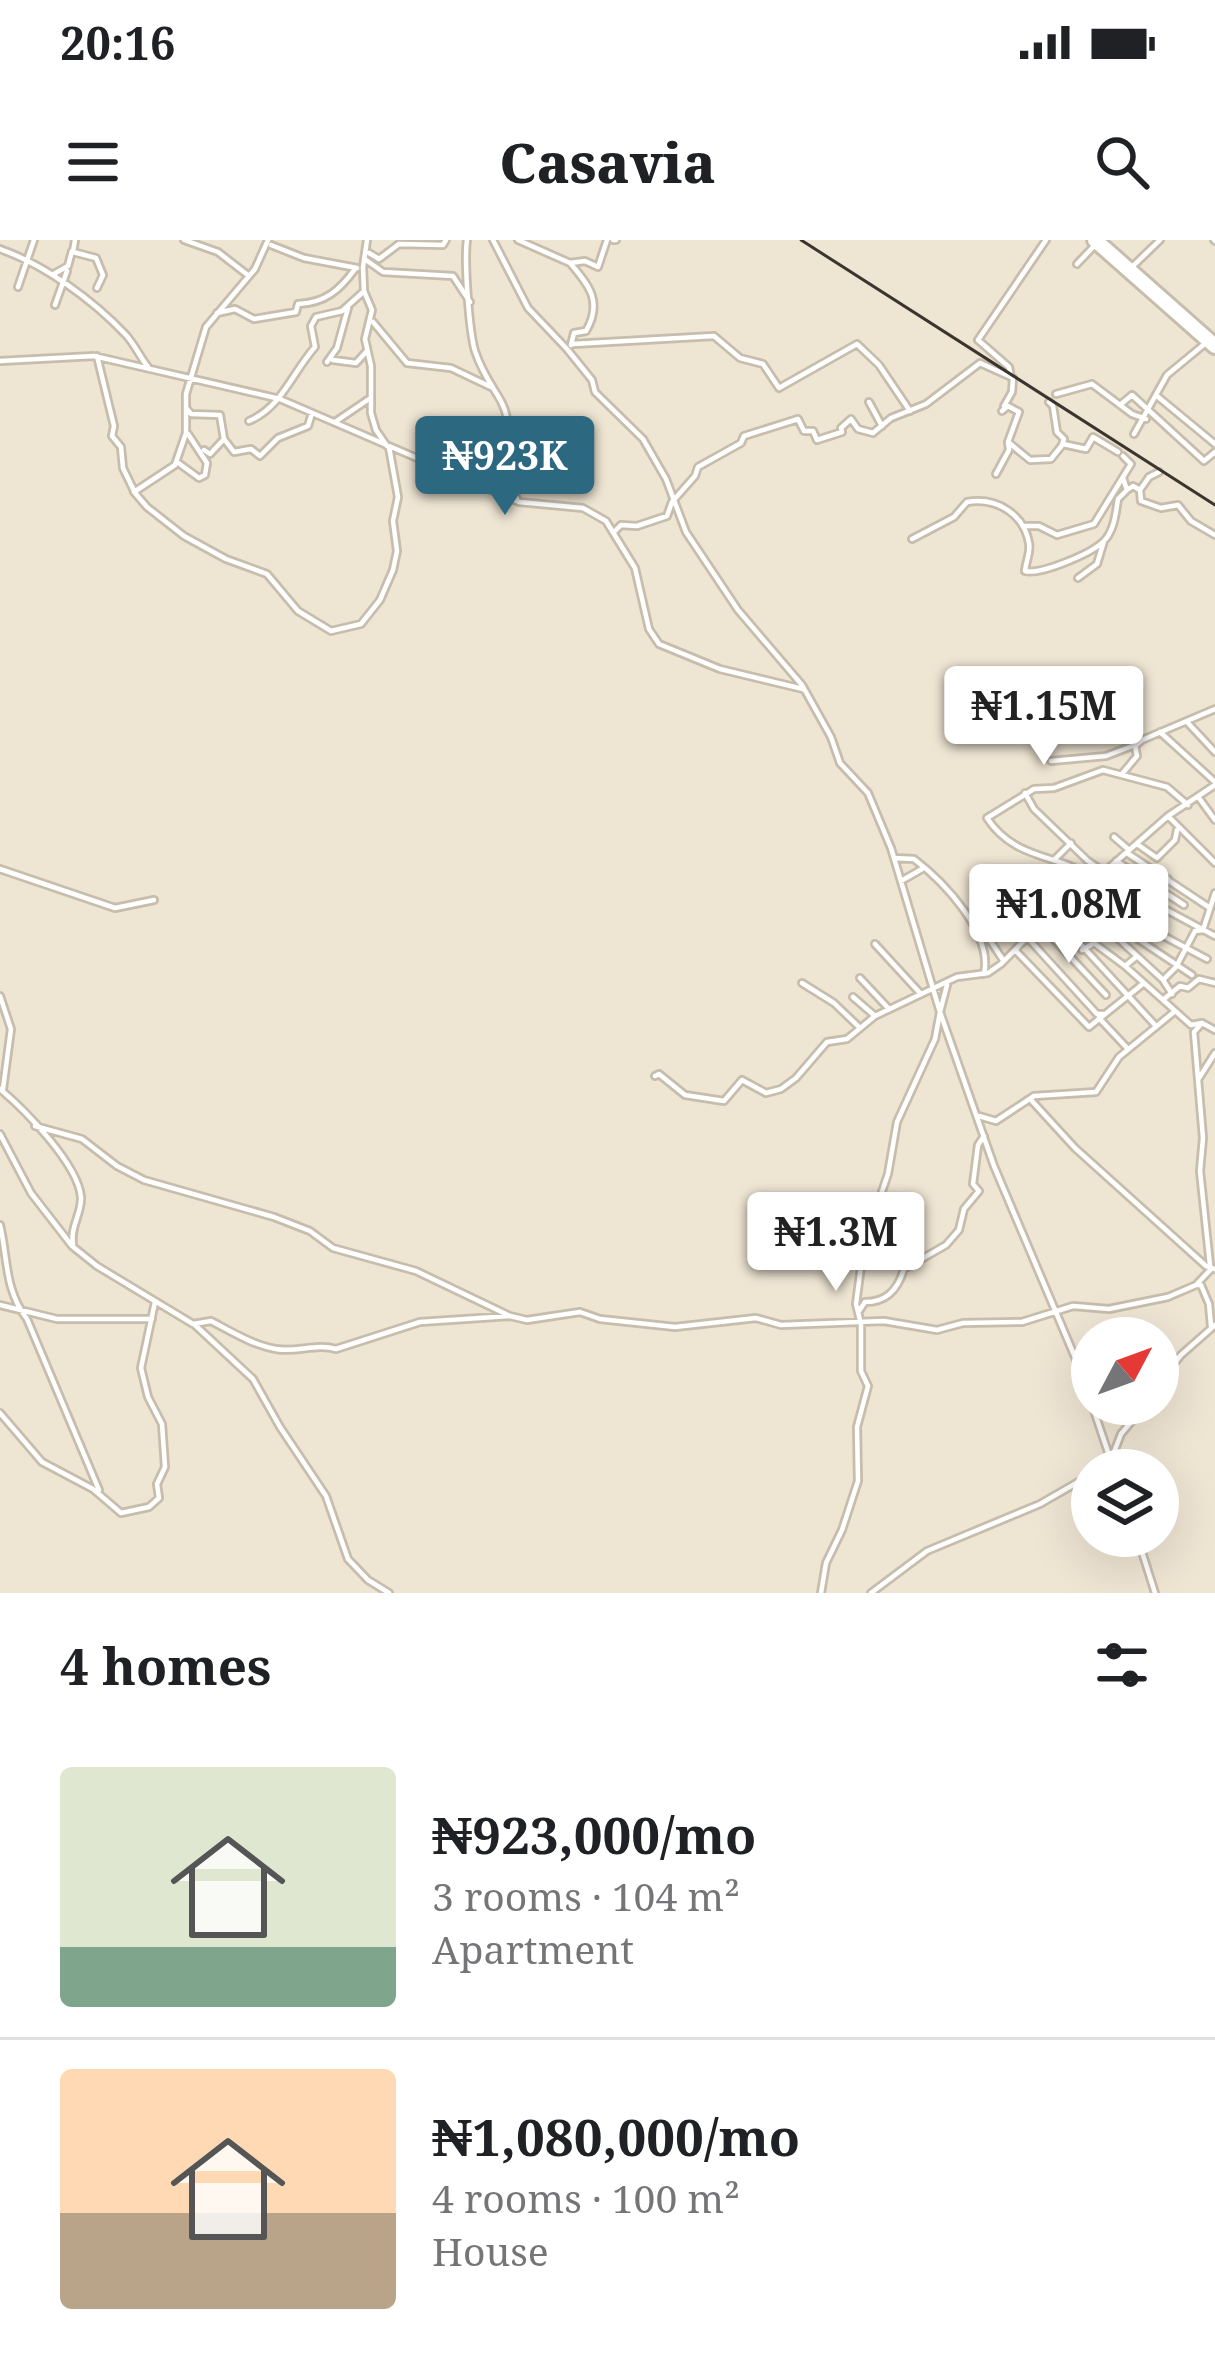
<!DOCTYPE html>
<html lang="en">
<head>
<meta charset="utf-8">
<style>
	body { margin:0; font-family:"Noto Serif",serif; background:#f6f6f6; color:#202124; height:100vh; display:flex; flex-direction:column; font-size:45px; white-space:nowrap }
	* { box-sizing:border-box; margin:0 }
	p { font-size:39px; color:#757577 }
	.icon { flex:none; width:66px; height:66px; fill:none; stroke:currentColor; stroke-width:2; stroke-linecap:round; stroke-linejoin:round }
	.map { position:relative; height:1353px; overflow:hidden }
	.sheet { display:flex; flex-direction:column; background:#fff; flex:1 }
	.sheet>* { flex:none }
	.needle { width:78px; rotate:49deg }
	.buttons { position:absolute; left:1071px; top:1077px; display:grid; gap:24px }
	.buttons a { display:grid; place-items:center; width:108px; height:108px; border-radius:50%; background:#fff; box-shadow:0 12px 48px #0002; font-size:60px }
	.price { position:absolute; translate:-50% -102px; padding:0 27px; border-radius:12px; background:#fff; color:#222; font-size:39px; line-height:78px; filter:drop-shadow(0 3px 6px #0008) }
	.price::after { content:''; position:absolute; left:50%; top:72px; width:36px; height:27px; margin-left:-18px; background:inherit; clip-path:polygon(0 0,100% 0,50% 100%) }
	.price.selected { background:#2c6880; color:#fff }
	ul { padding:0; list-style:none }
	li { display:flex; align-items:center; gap:36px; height:300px; padding:0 60px }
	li+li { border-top:3px solid #e0e0e0 }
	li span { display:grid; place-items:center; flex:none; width:336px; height:240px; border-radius:12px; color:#555 }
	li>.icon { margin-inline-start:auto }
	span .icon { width:144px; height:144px; fill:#fffc; stroke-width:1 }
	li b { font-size:51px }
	h2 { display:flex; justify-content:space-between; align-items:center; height:144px; padding:0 60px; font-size:51px }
	.status { display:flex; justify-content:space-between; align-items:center; height:84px; padding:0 60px; background:#fff; direction:ltr }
	.status svg { height:33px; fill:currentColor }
	header { display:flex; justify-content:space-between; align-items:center; height:156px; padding:0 60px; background:#fff; font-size:54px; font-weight:800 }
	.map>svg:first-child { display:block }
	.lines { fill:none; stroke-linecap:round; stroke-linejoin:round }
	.minor-casing { stroke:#c7bdac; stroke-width:10 }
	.trunk-casing { stroke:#c7bdac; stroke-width:20 }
	.minor { stroke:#fff; stroke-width:4.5 }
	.trunk { stroke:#fff; stroke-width:14 }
	.rail { stroke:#3a352e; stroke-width:3 }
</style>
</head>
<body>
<div class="status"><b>20:16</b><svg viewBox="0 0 49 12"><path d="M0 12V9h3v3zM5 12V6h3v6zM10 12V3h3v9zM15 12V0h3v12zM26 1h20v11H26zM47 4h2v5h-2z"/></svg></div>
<header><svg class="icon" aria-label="menu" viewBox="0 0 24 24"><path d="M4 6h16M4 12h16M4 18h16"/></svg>Casavia<svg class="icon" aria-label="search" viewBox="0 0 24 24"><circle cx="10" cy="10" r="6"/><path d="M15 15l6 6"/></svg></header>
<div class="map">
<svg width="1215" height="1353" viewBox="0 0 1215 1353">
	<rect width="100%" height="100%" fill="#efe5d3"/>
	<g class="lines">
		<g class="minor-casing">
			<path id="minor" d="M75,0L73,12L96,18L103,35L97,48
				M184,0L218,12L249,36
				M367,0L363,27L364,51L372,70L365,99L371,126V173L376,190L387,206
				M467,0C464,20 469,91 475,111C492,162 521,161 501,224L517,259
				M493,0L528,68L567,109L592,140L595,152L643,199L666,239L686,292L738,370L802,445L831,497L840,523L868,553L891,608L940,772L935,799L897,882L888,934L864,1004L856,1064L861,1084V1131L868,1146L857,1187L858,1241L842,1290L826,1323L821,1353
				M518,0L570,23L585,21L598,27L607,0
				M613,0H616
				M1214,0L1215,1
				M271,5L304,18L357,28
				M0,9C45,25 93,60 126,95C135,105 140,117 148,127
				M369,13L379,19L399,4L443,5L446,0
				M366,20L383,32L453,36L470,62
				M570,23C589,45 603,62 586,91L574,93L571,105
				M1077,24L1096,4
				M1132,27L1160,0
				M52,35L68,26L72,11
				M18,47L34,0
				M55,65L67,31
				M217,73L235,69L254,79L296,72L298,64C325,63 340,50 355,29
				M373,82L407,123L451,128L491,147
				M573,104L714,96L740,118L763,124L779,148L857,104L879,125L910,171
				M97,116L114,186L112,196L121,207L123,228L135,253L147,267L184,296L226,319L267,334L298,371L331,391L361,384L380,360L393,330L397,311L393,281L398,257L389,207
				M333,120L356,123L367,111
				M0,121L94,116L280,159L519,262L583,268L606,281L635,328L649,389L659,404L720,429L803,449
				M327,122L337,108L348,68
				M1056,154L1092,144L1132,174L1146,179
				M1157,156L1215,204
				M869,162L882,186
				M1049,162L1053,166L1057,192L1064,199L1062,205
				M1120,165L1132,155L1204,221L1215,212
				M1004,166L1012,152L1013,138
				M187,169L191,174L220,175L224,199L234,212L251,209L260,216L278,198L308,186L312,173
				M1002,171L1008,166L1019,172L1008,202L1030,220L1051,219L1063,204L1086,209L1093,197L1118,212
				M249,181C282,167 292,133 315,107L311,86L316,77L342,71L362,53
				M335,182L369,159
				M1134,194L1167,135L1207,102
				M204,210L210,214L224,199
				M177,222L199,238L205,235L207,223L188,194
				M996,234L1009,210L1008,202
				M1123,238L1127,250L1133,246L1140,250L1141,261L1161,268L1178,265L1191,281L1215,295
				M1140,250L1149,237L1159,232
				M134,252L175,225L186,193V154L206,87L255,29L268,0
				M1025,286H1039L1057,295L1094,284L1131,224L1123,216
				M615,291L621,285L637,286L667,276L672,262L695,236L698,227L741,203L744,196L798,179L804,191H813L817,200L842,192L841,188L851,179L858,189L873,193L891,178L926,164L980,123L1011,137L1009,127L978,100L1046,0
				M912,299L954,277L967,262C998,257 1024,275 1029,303C1031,313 1026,320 1025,331C1040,335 1091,314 1104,301C1115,290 1116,270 1118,259L1127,250
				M1078,338L1097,324L1104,301
				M1187,482L1215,512
				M1160,492L1215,542
				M1051,521L1106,516L1132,506
				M1122,534L1137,516L1135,506L1142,500L1215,469
				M1025,553L1034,569L1088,621L1135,653L1215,696
				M1199,558L1215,580
				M1168,576L1215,623
				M1114,597L1128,609
				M1137,604L1157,618L1175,600L1177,590
				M1127,613L1210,668
				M894,618L914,619C944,642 993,693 984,734
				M1054,620L1071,603
				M1116,621L1184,665
				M0,629L115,668L154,660
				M1097,639L1098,645L1122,659L1117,670
				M901,641L922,629
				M1093,641C1067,613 1017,624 987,578L1034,549L1054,548L1103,530L1167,547L1188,565
				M1086,648L1137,682L1207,719
				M1073,657L1161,738
				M1059,665L1094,703
				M1012,666L1050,695L1106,755
				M1051,672L1155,785
				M1137,682L1168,639
				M1146,687L1138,699L1192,735
				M975,689L986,694L1003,720
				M1026,696L1097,774H1103
				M875,704L920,753
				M1017,708L1016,711L1089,787L1144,743
				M1082,710L1094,703L1125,726
				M1136,717L1125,726L1191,785L1202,783L1215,790
				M860,738L889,769
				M802,743L834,763L859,787
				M947,745L940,772L994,926L1080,1129L1114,1230
				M1172,754L1163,740L1176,727L1195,691L1203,690L1215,653
				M0,756L11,789L3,849
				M853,757L875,776
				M1164,759L1180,746L1188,748L1199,739L1215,743
				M1099,778L1128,809
				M1202,783L1194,792L1203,898L1200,931L1210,1025
				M655,836L659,834L685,855L724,861L742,840L766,853L781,849L796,838L827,802L847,799L875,776L957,737L988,733L1001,724L1059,665L1086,648L1168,576L1215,545
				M1199,838L1215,813
				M0,849C24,869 78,924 81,957C82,973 70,987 73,1004
				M1032,861L1075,908L1206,1026L1215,1029
				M979,876L996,881L1034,856L1096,852L1119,817L1174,772
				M35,886L82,899L117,926L144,940L274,977L310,991L333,1008L416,1031L510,1076L527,1080L580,1072L600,1079L675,1087L756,1078L781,1085L884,1081L937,1090L963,1083L1022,1082L1073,1066L1109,1069L1168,1057L1196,1045L1212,1028
				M0,894L31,953L72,1006L97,1026L193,1084L211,1081C232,1092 253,1105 276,1109C296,1113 316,1103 336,1109L420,1082L510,1076
				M0,985C8,1018 4,1049 27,1079L99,1250
				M1196,1045H1201L1209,1064L1211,1086
				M0,1065L57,1079H152
				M859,1071L865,1062C885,1062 897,1052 904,1029L946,1005L959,990L964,969L979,951L973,944L978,905L984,896
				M195,1085L253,1139L280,1187L326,1256L348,1319L368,1340L389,1353
				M1158,1144L1181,1115L1215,1085
				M0,1173L42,1222L93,1249L121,1273L149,1267L159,1258L157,1244L165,1227L162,1184L148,1157L141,1128L155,1062
				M1099,1230L1111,1220L1121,1194L1146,1164
				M1137,1296L1155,1353
				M871,1353L927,1311L1040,1264L1092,1234"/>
		</g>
		<g class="trunk-casing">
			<path id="trunk" d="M1095,0L1215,106"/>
		</g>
		<use href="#minor" class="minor"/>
		<use href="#trunk" class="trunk"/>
		<path class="rail" d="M801,0L1215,265"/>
	</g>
</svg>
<div class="buttons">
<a><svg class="needle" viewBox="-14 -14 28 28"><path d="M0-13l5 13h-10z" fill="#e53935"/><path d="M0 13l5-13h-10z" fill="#757577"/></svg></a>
<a><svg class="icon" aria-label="layers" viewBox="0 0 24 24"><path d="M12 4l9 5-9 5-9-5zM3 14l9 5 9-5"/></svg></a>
</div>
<b class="price selected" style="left:505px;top:278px">₦923K</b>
<b class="price" style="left:1044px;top:528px">₦1.15M</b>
<b class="price" style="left:1069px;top:726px">₦1.08M</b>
<b class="price" style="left:836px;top:1054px">₦1.3M</b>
</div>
<section class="sheet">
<h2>4 homes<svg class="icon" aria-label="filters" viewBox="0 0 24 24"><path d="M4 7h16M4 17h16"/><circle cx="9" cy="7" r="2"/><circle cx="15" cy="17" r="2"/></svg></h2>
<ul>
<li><span style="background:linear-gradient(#dfe7d0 75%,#7fa58c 0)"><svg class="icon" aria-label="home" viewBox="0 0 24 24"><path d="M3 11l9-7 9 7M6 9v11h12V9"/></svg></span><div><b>₦923,000/mo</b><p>3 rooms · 104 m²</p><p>Apartment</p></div></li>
<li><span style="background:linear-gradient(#ffd9b3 60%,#b9a48a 0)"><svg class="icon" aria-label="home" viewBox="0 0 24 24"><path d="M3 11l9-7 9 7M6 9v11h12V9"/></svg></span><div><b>₦1,080,000/mo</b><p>4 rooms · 100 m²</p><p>House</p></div></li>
</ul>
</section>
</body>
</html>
